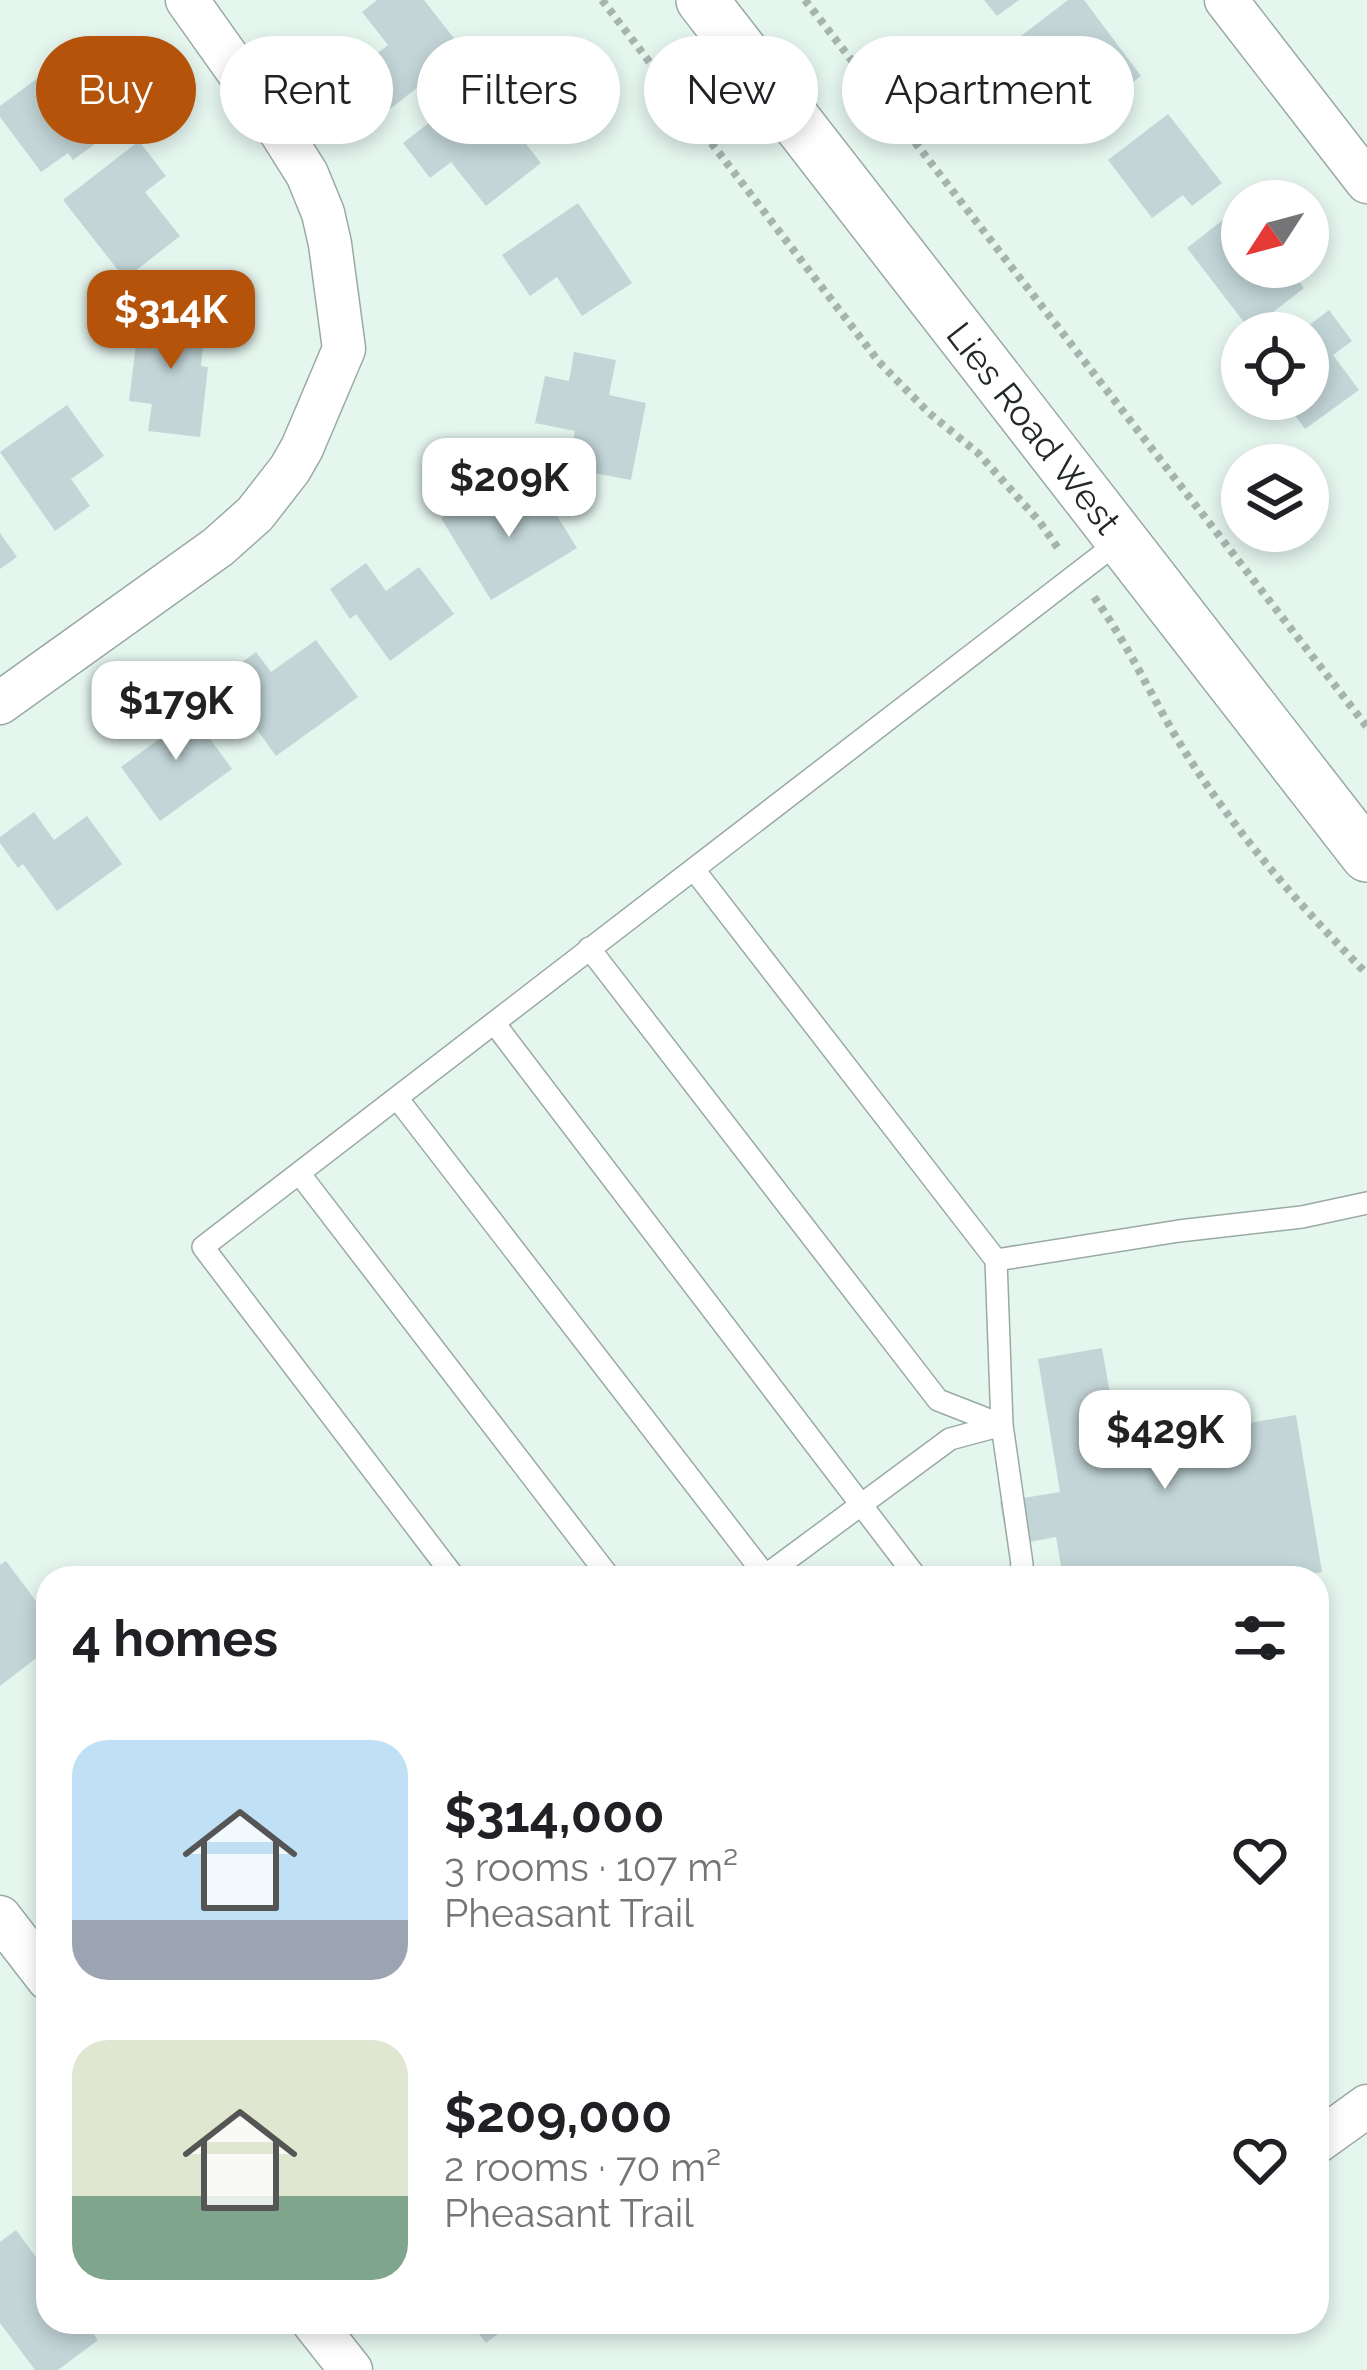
<!DOCTYPE html>
<html lang="en">
<head>
<meta charset="utf-8">
<style>
	body { margin:0; font-family:Raleway,sans-serif; background:#f2f2f2; color:#202124; height:100vh; display:flex; flex-direction:column; font-size:45px; white-space:nowrap }
	* { box-sizing:border-box; margin:0 }
	p { font-size:39px; color:#757577 }
	.icon { flex:none; width:66px; height:66px; fill:none; stroke:currentColor; stroke-width:2; stroke-linecap:round; stroke-linejoin:round }
	.map { position:relative; flex:1; overflow:hidden }
	.details { position:absolute; left:36px; top:1566px; width:1293px; height:768px; display:flex; flex-direction:column; background:#fff; border-radius:36px; box-shadow:0 6px 18px #0003 }
	.details>* { flex:none }
	.hud { position:absolute; left:36px; top:36px; width:1296px; height:108px; display:flex; gap:24px }
	.needle { width:78px; rotate:234deg }
	.controls { position:absolute; left:1221px; top:180px; display:grid; gap:24px }
	.controls a { display:grid; place-items:center; width:108px; height:108px; border-radius:50%; background:#fff; box-shadow:0 6px 18px #0003; font-size:60px }
	.price { position:absolute; translate:-50% -102px; padding:0 27px; border-radius:24px; background:#fff; color:#222; font-size:39px; line-height:78px; filter:drop-shadow(0 3px 6px #0008) }
	.price::after { content:''; position:absolute; left:50%; top:72px; width:36px; height:27px; margin-left:-18px; background:inherit; clip-path:polygon(0 0,100% 0,50% 100%) }
	.price.active { background:#b45309; color:#fff }
	ul { padding:0; list-style:none }
	li { display:flex; align-items:center; gap:36px; height:300px; padding:0 36px }
	li span { display:grid; place-items:center; flex:none; width:336px; height:240px; border-radius:36px; color:#555 }
	li>.icon { margin-inline-start:auto }
	span .icon { width:144px; height:144px; fill:#fffc; stroke-width:1 }
	li b { font-size:51px }
	h2 { display:flex; justify-content:space-between; align-items:center; height:144px; padding:0 36px; font-size:51px }
	.tag { padding:0 42px; border-radius:54px; background:#fff; box-shadow:0 6px 18px #0003; font-size:42px; line-height:108px }
	.tag.active { background:#b45309; color:#fff }
	.map>svg:first-child { display:block }
	.building { fill:#c3d5d7 }
	.lines { fill:none; stroke-linecap:round; stroke-linejoin:round }
	.service-casing { stroke:#9aaaa3; stroke-width:24 }
	.minor-casing { stroke:#9aaaa3; stroke-width:45 }
	.tertiary-casing { stroke:#9aaaa3; stroke-width:54 }
	.path { stroke:#a6b4ae; stroke-width:8; stroke-dasharray:6 6; stroke-linecap:butt }
	.service { stroke:#fff; stroke-width:21 }
	.minor { stroke:#fff; stroke-width:42 }
	.tertiary { stroke:#fff; stroke-width:51 }
	.labels { text-anchor:middle; dominant-baseline:central; stroke-width:9; stroke-linejoin:round; paint-order:stroke }
	.street-label { font-size:36px; fill:#232927; stroke:#fff }
</style>
</head>
<body>
<div class="map">
<svg width="1367" height="2370" viewBox="0 0 1367 2370">
	<rect width="100%" height="100%" fill="#e5f6ef"/>
	<path class="building" d="M377,0H424L464,51L390,109L359,68L388,45L362,12Z
		M984,0H1019L997,16Z
		M1068,0H1084L1141,76L1058,139L1033,107L1060,87L1021,36Z
		M47,71L71,102L93,86L122,124L73,160L68,153L41,172L0,117V106Z
		M479,84L541,163L486,206L451,162L430,178L403,143Z
		M1168,114L1222,183L1192,206L1183,195L1152,218L1108,160Z
		M139,141L166,176L145,192L180,236L125,279L63,200Z
		M578,203L632,283L582,316L557,277L530,296L502,255Z
		M1242,205V267H1288L1304,288L1250,330L1187,248Z
		M1329,310L1352,341L1333,355L1359,390L1305,429L1283,399H1308V333H1299Z
		M140,311L206,320L201,366L208,367L200,437L148,431L152,404L129,401Z
		M574,352L616,360L609,395L646,403L631,480L568,468L575,431L535,423L545,376L569,381Z
		M67,405L104,456L71,479L90,506L55,531L0,452Z
		M540,488L577,548L491,600L441,518L479,495L492,517Z
		M0,533L17,557L0,569Z
		M366,563L386,591L419,567L454,614L390,661L356,614L350,619L330,589Z
		M316,640L358,697L276,756L220,678L256,652L271,672Z
		M184,703L232,769L160,821L121,767L158,740L149,728Z
		M34,812L54,840L87,816L122,864L57,911L23,864L18,868L0,843V837Z
		M1102,1348L1119,1445L1296,1415L1322,1572L1285,1578H1063L1056,1537L1008,1546L1000,1502L1060,1492L1038,1359Z
		M6,1561L48,1617V1649L0,1686V1565Z
		M16,2230L48,2273V2322H85L98,2340L58,2370H35L0,2323V2242Z
		M470,2322H514L486,2343Z"/>
	<g class="lines">
		<g class="service-casing">
			<path id="service" d="M695,871L996,1260L1002,1425L1022,1564L1019,1578
				M589,948L938,1400L1002,1425
				M494,1023L917,1578
				M397,1098L765,1575
				M299,1173L610,1578
				M996,1260L1179,1231L1302,1217L1367,1203
				M455,1578L203,1247L1121,540
				M762,1578L950,1439L1002,1425"/>
		</g>
		<g class="minor-casing">
			<path id="minor" d="M1226,0L1367,182
				M0,703L218,547L255,514L290,469L302,448L344,349L330,244L323,213L307,174L278,128L187,0
				M0,1917L48,1979
				M1317,2142L1367,2106
				M313,2322L351,2370"/>
		</g>
		<g class="tertiary-casing">
			<path id="tertiary" d="M702,0L1367,856"/>
		</g>
		<path class="path" d="M602,0L879,362L929,413L978,453L1039,521L1060,551
			M805,0L1367,727
			M1094,597C1130,647 1154,703 1187,755C1239,837 1299,905 1367,974"/>
		<use href="#service" class="service"/>
		<use href="#minor" class="minor"/>
		<use href="#tertiary" class="tertiary"/>
	</g>
	<g class="labels">
		<g class="street-label">
			<text transform="translate(1034 428) rotate(52)">Lies Road West</text>
		</g>
	</g>
</svg>
<div class="controls">
<a><svg class="needle" viewBox="-14 -14 28 28"><path d="M0-13l5 13h-10z" fill="#e53935"/><path d="M0 13l5-13h-10z" fill="#757577"/></svg></a>
<a><svg class="icon" aria-label="locate" viewBox="0 0 24 24"><circle cx="12" cy="12" r="6"/><path d="M12 2v4M12 18v4M2 12h4M18 12h4"/></svg></a>
<a><svg class="icon" aria-label="layers" viewBox="0 0 24 24"><path d="M12 4l9 5-9 5-9-5zM3 14l9 5 9-5"/></svg></a>
</div>
<b class="price active" style="left:171px;top:372px">$314K</b>
<b class="price" style="left:509px;top:540px">$209K</b>
<b class="price" style="left:176px;top:763px">$179K</b>
<b class="price" style="left:1165px;top:1492px">$429K</b>
<div class="hud">
<a class="tag active">Buy</a>
<a class="tag">Rent</a>
<a class="tag">Filters</a>
<a class="tag">New</a>
<a class="tag">Apartment</a>
</div>
<section class="details">
<h2>4 homes<svg class="icon" aria-label="filters" viewBox="0 0 24 24"><path d="M4 7h16M4 17h16"/><circle cx="9" cy="7" r="2"/><circle cx="15" cy="17" r="2"/></svg></h2>
<ul>
<li><span style="background:linear-gradient(#bfe0f5 75%,#9aa5b1 0)"><svg class="icon" aria-label="home" viewBox="0 0 24 24"><path d="M3 11l9-7 9 7M6 9v11h12V9"/></svg></span><div><b>$314,000</b><p>3 rooms · 107 m²</p><p>Pheasant Trail</p></div><svg class="icon" aria-label="heart" viewBox="0 0 24 24"><path d="M12 20l-8-8c-3-5 5-10 8-4 3-6 11-1 8 4z"/></svg></li>
<li><span style="background:linear-gradient(#dfe7d0 65%,#7fa58c 0)"><svg class="icon" aria-label="home" viewBox="0 0 24 24"><path d="M3 11l9-7 9 7M6 9v11h12V9"/></svg></span><div><b>$209,000</b><p>2 rooms · 70 m²</p><p>Pheasant Trail</p></div><svg class="icon" aria-label="heart" viewBox="0 0 24 24"><path d="M12 20l-8-8c-3-5 5-10 8-4 3-6 11-1 8 4z"/></svg></li>
</ul>
</section>
</div>
</body>
</html>
